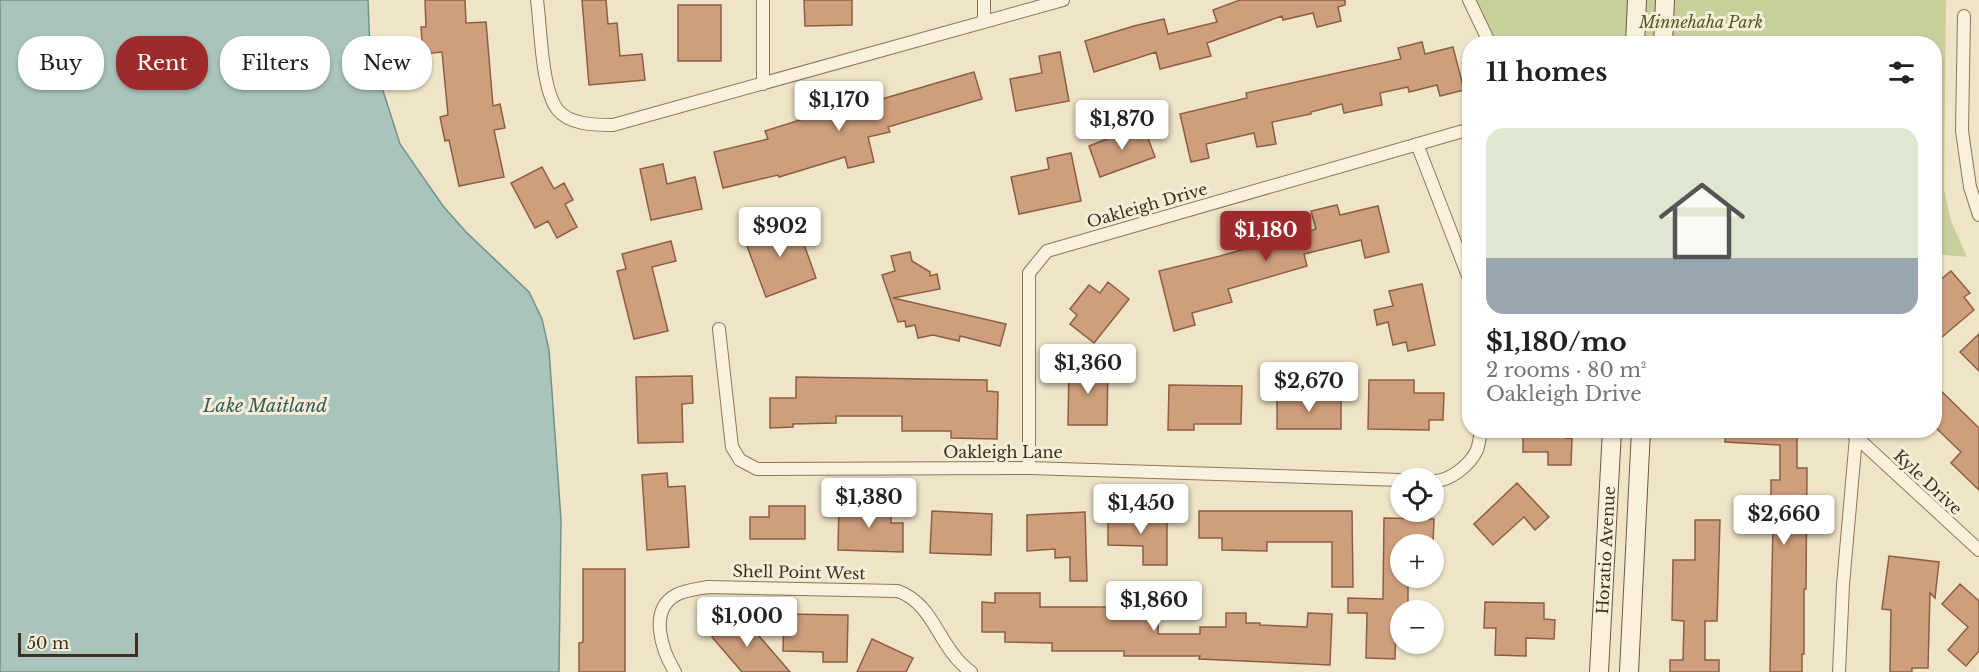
<!DOCTYPE html>
<html lang="en">
<head>
<meta charset="utf-8">
<style>
	body { margin:0; font-family:"Libre Baskerville",serif; background:#f2f2f2; color:#202124; height:100vh; display:flex; flex-direction:column; font-size:22px; white-space:nowrap }
	* { box-sizing:border-box; margin:0 }
	p { font-size:20px; color:#757577 }
	.icon { flex:none; width:33px; height:33px; fill:none; stroke:currentColor; stroke-width:2; stroke-linecap:round; stroke-linejoin:round }
	.map { position:relative; flex:1; overflow:hidden }
	.details { position:absolute; left:1462px; top:36px; width:480px; height:402px; display:flex; flex-direction:column; background:#fff; border-radius:24px; box-shadow:0 2px 4px #0004 }
	.details>* { flex:none }
	.hud { position:absolute; left:18px; top:36px; width:570px; height:54px; display:flex; gap:12px }
	.controls { position:absolute; left:1390px; top:468px; display:grid; gap:12px }
	.controls a { display:grid; place-items:center; width:54px; height:54px; border-radius:50%; background:#fff; box-shadow:0 2px 4px #0004; font-size:30px }
	.scale { position:absolute; left:18px; bottom:15px; width:120px; box-sizing:border-box; padding-left:6px; border:3px solid #3d2e20; border-top:0; font-size:16px; line-height:21px; white-space:nowrap; color:#3d2e20; -webkit-text-stroke:4px #f7eed8; paint-order:stroke }
	.price { position:absolute; translate:-50% -51px; padding:0 14px; border-radius:6px; background:#fff; color:#222; font-size:20px; line-height:39px; filter:drop-shadow(0 2px 3px #0008) }
	.price::after { content:''; position:absolute; left:50%; top:36px; width:18px; height:14px; margin-left:-9px; background:inherit; clip-path:polygon(0 0,100% 0,50% 100%) }
	.price.active { background:#9e2a2b; color:#fff }
	ul { padding:0; list-style:none }
	li { display:grid; align-content:center; gap:12px; height:318px; padding:0 24px }
	li+li { border-top:2px solid #e0e0e0 }
	li span { display:grid; place-items:center; height:186px; border-radius:18px; color:#555 }
	li>.icon { margin-inline-start:auto }
	span .icon { width:108px; height:108px; fill:#fffc; stroke-width:1 }
	li b { font-size:26px }
	h2 { display:flex; justify-content:space-between; align-items:center; height:72px; padding:0 24px; font-size:26px }
	.pill { padding:0 21px; border-radius:24px; background:#fff; box-shadow:0 2px 4px #0004; font-size:21px; line-height:54px }
	.pill.active { background:#9e2a2b; color:#fff }
	.map>svg:first-child { display:block }
	.green { fill:#c9cf9b }
	.water { fill:#a9c4bc; stroke:#6f938a; stroke-width:1.5 }
	.building { fill:#cf9f7d; stroke:#8d5f41; stroke-width:1.5 }
	.lines { fill:none; stroke-linecap:round; stroke-linejoin:round }
	.minor-casing { stroke:#8d765c; stroke-width:14 }
	.secondary-casing { stroke:#6f573f; stroke-width:20 }
	.minor { stroke:#faf1dc; stroke-width:12 }
	.secondary { stroke:#faf1dc; stroke-width:18 }
	.labels { text-anchor:middle; dominant-baseline:central; stroke-width:6; stroke-linejoin:round; paint-order:stroke }
	.park-label { font-size:16px; font-style:italic; fill:#4d5a26; stroke:#f7eed8 }
	.street-label { font-size:16px; fill:#3d2e20; stroke:#f7eed8 }
	.water-label { font-size:18px; font-style:italic; fill:#2f5d5a; stroke:#f7eed8 }
</style>
</head>
<body>
<div class="map">
<svg width="1979" height="672" viewBox="0 0 1979 672">
	<rect width="100%" height="100%" fill="#f0e4c8"/>
	<path class="green" d="M1469,0H1946L1944,189L1951,221L1967,257L1935,254V44L1490,43Z"/>
	<path class="water" d="M0,0H368L370,50L400,144L443,206L466,232L529,292L542,319L549,350L561,520L559,672H0Z"/>
	<path class="building" d="M425,0H465L466,23L486,22L493,106L500,104L505,128L494,130L504,177L459,186L449,140L445,141L440,117L448,115L442,52L423,54L421,27H426Z
		M582,0H606L608,24L617,23L620,56L642,54L645,80L589,85Z
		M804,0H852V25L805,26Z
		M1240,0H1345V5L1338,7L1341,21L1317,27L1313,13L1283,20L1282,16L1207,43L1211,56L1160,69L1156,52L1094,72L1085,41L1134,26L1164,19L1168,34L1217,22L1213,10Z
		M678,5H721V61H678Z
		M1422,42L1425,54L1453,47L1464,90L1440,96L1437,85L1409,92L1408,87L1380,93L1382,105L1344,113L1342,104L1311,112V114L1272,122L1276,144L1257,147L1254,133L1206,144L1209,158L1191,162L1180,114L1247,98L1246,93L1401,59L1398,48Z
		M1060,52L1069,101L1016,111L1010,79L1042,73L1039,56Z
		M974,72L982,99L888,127L890,132L868,137L874,162L848,168L845,157L779,177L778,175L723,188L714,152L768,139L765,131L835,109L834,106L881,95L882,99Z
		M1143,125L1155,157L1100,177L1089,146Z
		M1071,153L1081,201L1019,214L1011,177L1049,169L1047,158Z
		M663,164L667,184L695,177L702,209L651,220L640,169Z
		M542,167L554,189L564,183L573,200L565,204L577,227L557,238L548,221L535,228L511,183Z
		M1337,205L1340,215L1378,206L1389,252L1365,258L1361,240L1304,254L1307,266L1228,289L1232,302L1192,313L1195,325L1174,331L1159,271L1220,256L1316,229L1311,211Z
		M795,219L816,278L766,297L744,238Z
		M671,241L676,261L652,267L668,331L634,339L617,271L626,269L622,254Z
		M910,252L912,261L930,272V276L937,274L940,289L893,298L1006,324L1000,346L960,336L959,341L933,335L918,338L915,325L906,327L905,321L898,322L882,275L895,271L891,256Z
		M1951,271L1970,293L1964,297L1974,310L1935,343V284Z
		M1108,282L1129,299L1094,343L1070,324L1077,315L1070,309L1089,285L1100,293Z
		M1422,284L1435,345L1408,351L1406,342L1393,345L1388,322L1377,325L1374,310L1393,306L1389,291Z
		M1979,334V371L1960,352Z
		M1069,364L1108,365L1107,425H1068Z
		M692,376L693,403L682,404L683,442L638,443L636,377Z
		M796,377L987,380V391L998,392L997,439L951,438V431H902V416H836V423L793,424V427L770,428V398H796Z
		M1369,380H1414V393H1444L1443,420H1429V430L1368,429Z
		M1169,385L1242,386L1241,424H1194V430H1168Z
		M1935,385L1979,428V490L1951,463L1961,452L1935,427Z
		M1277,397H1341V429H1277Z
		M1523,430H1565V438H1572L1571,465H1548V452H1523Z
		M1726,430H1797V468H1807L1806,589H1804V654H1802V672H1770L1773,524L1756,523V496H1771V480H1780V445L1725,442Z
		M667,473L668,487L685,486L689,547L647,550L642,475Z
		M1517,483L1549,517L1535,530L1524,517L1493,545L1474,524Z
		M839,504L891,506V523H903V552L838,550Z
		M769,506H805V539H750V517H769Z
		M932,511L992,514L991,555L930,553Z
		M1199,511H1352L1353,587H1332V542H1267V551L1222,550V538H1199Z
		M1085,512L1087,581H1070V557L1055,558V549L1027,551V515Z
		M1108,515H1167V565H1143V546L1108,545Z
		M1384,518L1434,519L1433,544H1401V578H1408V610H1401V624L1396,623L1395,659L1366,658L1367,613H1348V598L1383,599Z
		M1695,520H1720L1717,621H1705V660H1719V672H1670V660H1683L1684,621L1672,620L1673,560H1695Z
		M1889,556L1939,562L1935,598L1930,593L1928,668H1912V672H1890L1891,610L1882,609Z
		M583,569H625V672H579V643L583,642Z
		M1960,584L1979,601V651L1966,666L1948,650L1968,627L1942,604Z
		M995,593H1040V607H1124V593L1159,594L1158,634H1200V627H1226V613H1246V623H1260V625L1307,627L1308,613L1332,614L1330,665L1199,659L1200,656H1124V651H1052V643L1005,642V632H982V602L995,603Z
		M1485,602L1544,603V619L1555,620L1554,639L1526,638V656L1495,655L1496,628H1484Z
		M739,613L772,651L790,672H742L712,637Z
		M784,614L848,615L847,662H823V652L783,651Z
		M872,639L913,658L906,672H857Z"/>
	<g class="lines">
		<g class="minor-casing">
			<path id="minor" d="M537,0C541,28 541,87 557,109C569,125 595,125 613,125L1063,0
				M763,0V84
				M984,0V22
				M1469,0L1490,44
				M1964,16L1962,131L1970,187L1979,215
				M1417,144L1470,281
				M719,329L732,447L740,460L757,469L1029,468L1401,480
				M1853,434L1979,550
				M1029,468V273L1047,251L1470,129
				M1434,481C1450,481 1470,465 1477,450C1479,444 1480,437 1481,430
				M675,672C662,651 648,610 676,595C685,590 697,589 708,587L898,591C930,603 936,635 957,659C961,664 966,668 971,672
				M1839,672L1843,585L1856,437"/>
		</g>
		<g class="secondary-casing">
			<g id="secondary">
				<path d="M1635,44L1637,0"/>
				<path d="M1663,44L1665,0"/>
				<path id="s1" d="M1599,672L1612,430"/>
				<path d="M1629,672L1641,430"/>
			</g>
		</g>
		<use href="#minor" class="minor"/>
		<use href="#secondary" class="secondary"/>
	</g>
	<g class="labels">
		<g class="park-label">
			<text x="1701" y="22">Minnehaha Park</text>
		</g>
		<g class="street-label">
			<text transform="translate(1147 205) rotate(-16)">Oakleigh Drive</text>
			<text x="1003" y="452">Oakleigh Lane</text>
			<text transform="translate(1928 482) rotate(43)">Kyle Drive</text>
			<text stroke="none"><textPath href="#s1" startOffset="122">Horatio Avenue</textPath></text>
			<text transform="translate(799 572) rotate(1)">Shell Point West</text>
		</g>
		<g class="water-label">
			<text x="265" y="406">Lake Maitland</text>
		</g>
	</g>
</svg>
<div class="controls">
<a><svg class="icon" aria-label="locate" viewBox="0 0 24 24"><circle cx="12" cy="12" r="6"/><path d="M12 2v4M12 18v4M2 12h4M18 12h4"/></svg></a>
<a>+</a>
<a>−</a>
</div>
<div class="scale">50 m</div>
<b class="price" style="left:839px;top:132px">$1,170</b>
<b class="price" style="left:1122px;top:151px">$1,870</b>
<b class="price" style="left:780px;top:258px">$902</b>
<b class="price active" style="left:1266px;top:262px">$1,180</b>
<b class="price" style="left:1088px;top:395px">$1,360</b>
<b class="price" style="left:1309px;top:413px">$2,670</b>
<b class="price" style="left:869px;top:529px">$1,380</b>
<b class="price" style="left:1141px;top:535px">$1,450</b>
<b class="price" style="left:1784px;top:546px">$2,660</b>
<b class="price" style="left:1154px;top:632px">$1,860</b>
<b class="price" style="left:747px;top:648px">$1,000</b>
<div class="hud">
<a class="pill">Buy</a>
<a class="pill active">Rent</a>
<a class="pill">Filters</a>
<a class="pill">New</a>
</div>
<section class="details">
<h2>11 homes<svg class="icon" aria-label="filters" viewBox="0 0 24 24"><path d="M4 7h16M4 17h16"/><circle cx="9" cy="7" r="2"/><circle cx="15" cy="17" r="2"/></svg></h2>
<ul>
<li><span style="background:linear-gradient(#dfe7d0 70%,#9aa5b1 0)"><svg class="icon" aria-label="home" viewBox="0 0 24 24"><path d="M3 11l9-7 9 7M6 9v11h12V9"/></svg></span><div><b>$1,180/mo</b><p>2 rooms · 80 m²</p><p>Oakleigh Drive</p></div></li>
</ul>
</section>
</div>
</body>
</html>
